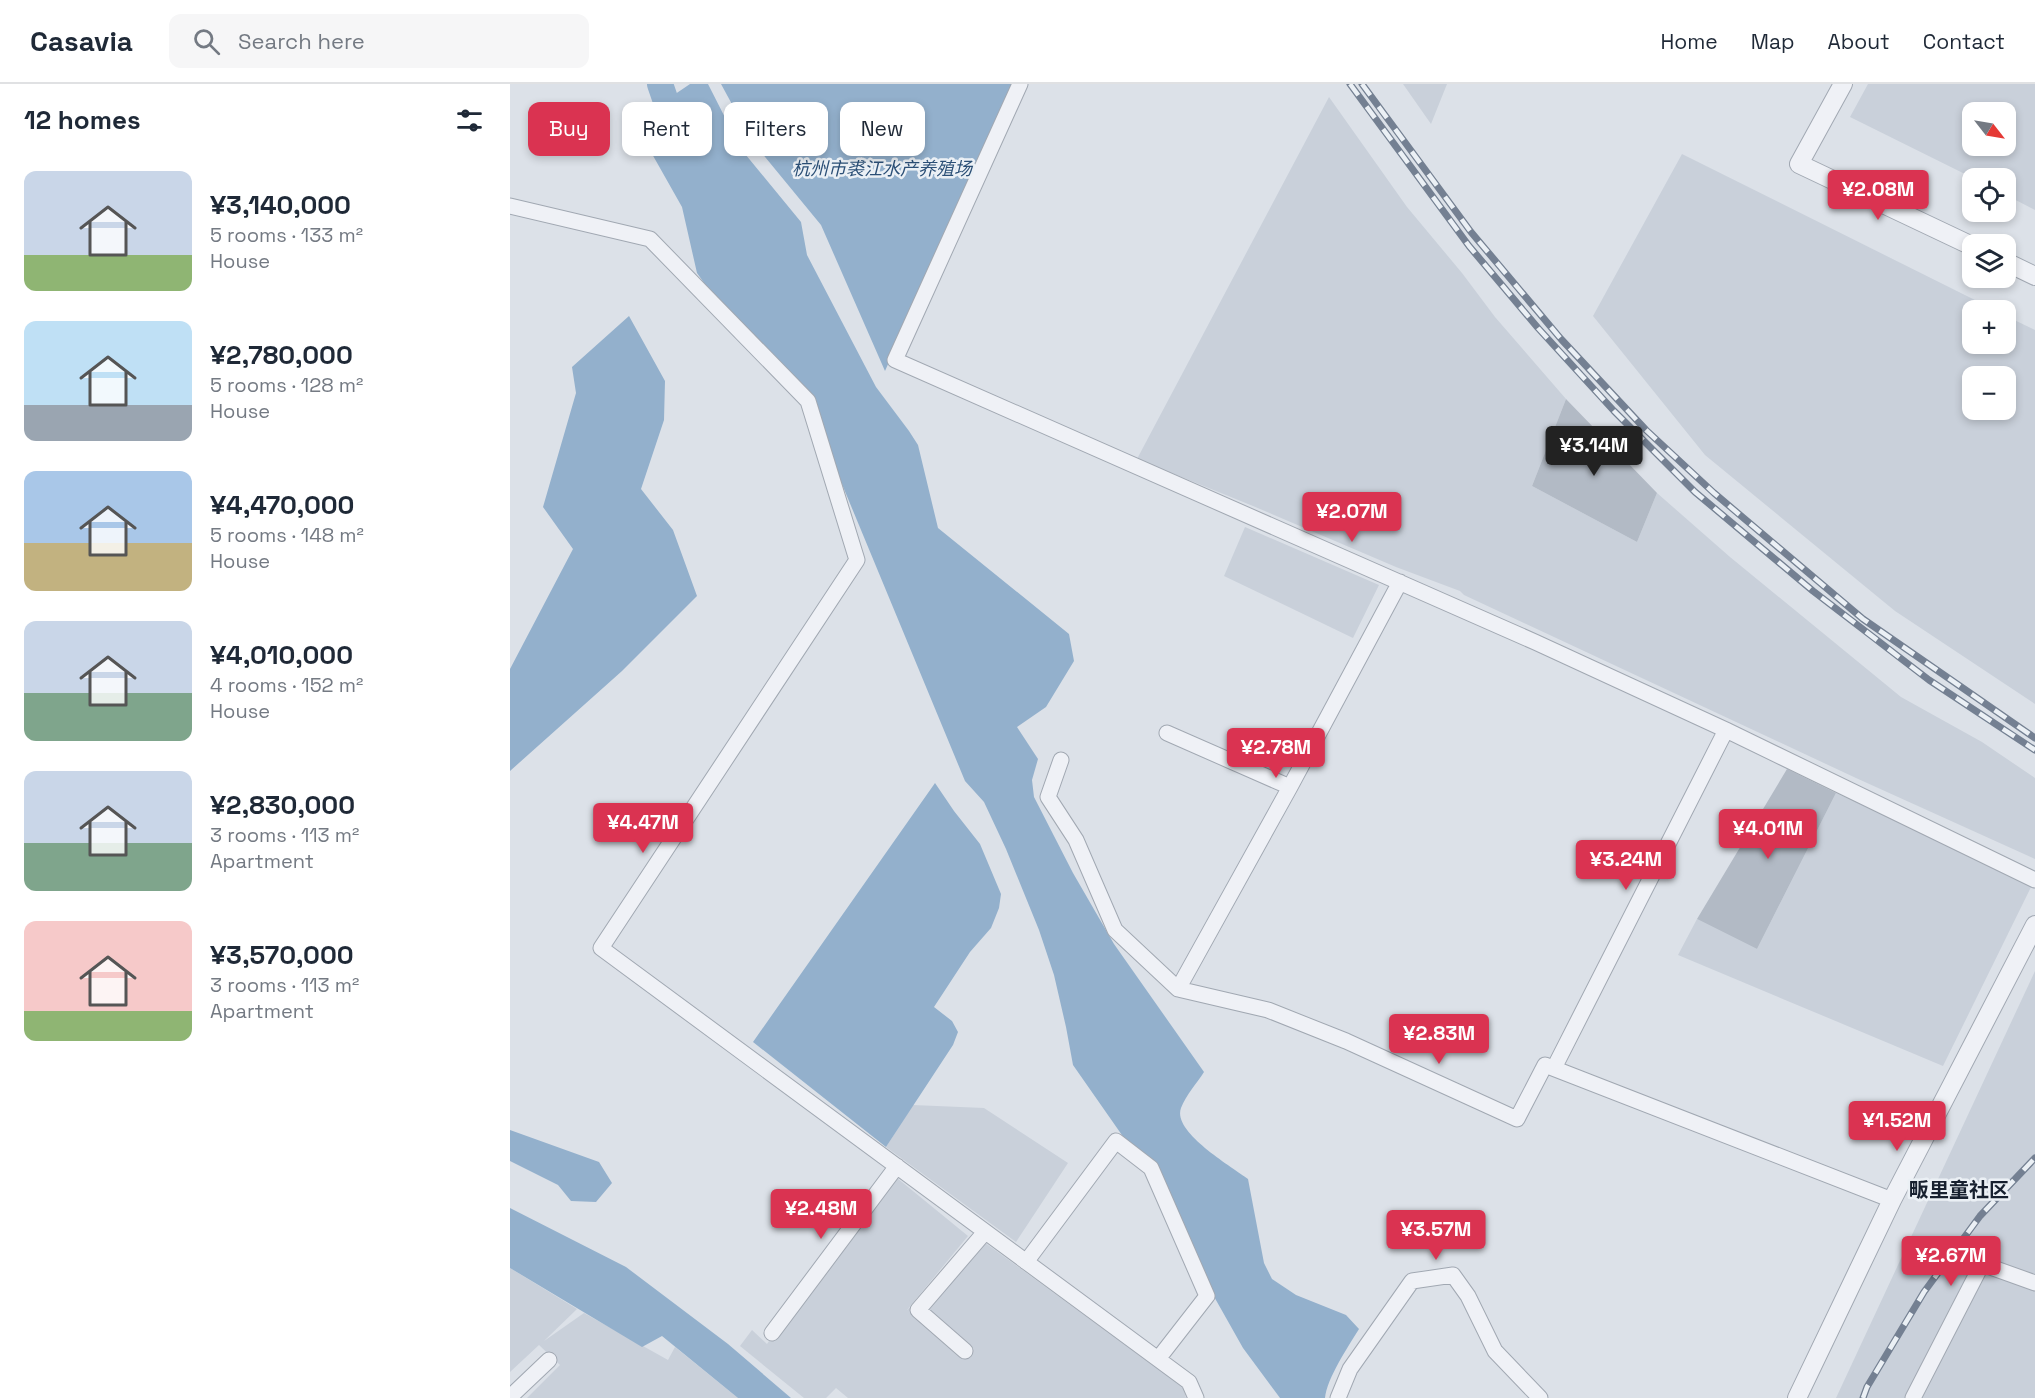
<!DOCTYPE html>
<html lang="en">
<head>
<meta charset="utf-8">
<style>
	body { margin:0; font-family:"Space Grotesk","Noto Sans SC",sans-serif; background:#f6f6f7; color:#1f2937; height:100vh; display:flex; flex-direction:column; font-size:22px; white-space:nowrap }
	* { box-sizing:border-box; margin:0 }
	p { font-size:20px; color:#747a83 }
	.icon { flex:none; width:33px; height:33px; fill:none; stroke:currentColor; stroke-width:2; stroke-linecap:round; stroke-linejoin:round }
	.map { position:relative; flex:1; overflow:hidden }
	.sheet { display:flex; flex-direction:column; background:#fff; width:510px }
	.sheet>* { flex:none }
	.banner { position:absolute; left:18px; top:18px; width:570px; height:54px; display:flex; gap:12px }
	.needle { width:39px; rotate:121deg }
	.controls { position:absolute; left:1452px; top:18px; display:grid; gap:12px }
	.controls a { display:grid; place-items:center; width:54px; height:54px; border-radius:12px; background:#fff; box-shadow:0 3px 9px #0003; font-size:30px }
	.price { position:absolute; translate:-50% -51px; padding:0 14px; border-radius:6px; background:#da3351; color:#fff; font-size:20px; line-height:39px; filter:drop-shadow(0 2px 3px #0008) }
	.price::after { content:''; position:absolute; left:50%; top:36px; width:18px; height:14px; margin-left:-9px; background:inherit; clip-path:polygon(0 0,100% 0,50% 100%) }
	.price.on { background:#222; color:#fff }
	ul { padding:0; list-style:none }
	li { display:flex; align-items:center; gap:18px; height:150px; padding:0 24px }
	li span { display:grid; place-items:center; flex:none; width:168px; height:120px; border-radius:12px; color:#555 }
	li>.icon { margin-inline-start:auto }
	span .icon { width:72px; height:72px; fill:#fffc; stroke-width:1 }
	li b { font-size:26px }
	h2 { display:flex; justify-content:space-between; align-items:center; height:72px; padding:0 24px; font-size:26px }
	.pill { padding:0 21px; border-radius:12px; background:#fff; box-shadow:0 3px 9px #0003; font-size:21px; line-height:54px }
	.pill.on { background:#da3351; color:#fff }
	header { display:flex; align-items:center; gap:36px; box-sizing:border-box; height:84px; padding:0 30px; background:#fff; border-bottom:2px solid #e0e1e3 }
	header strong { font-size:28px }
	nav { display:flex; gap:33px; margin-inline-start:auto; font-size:21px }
	.search { width:420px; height:54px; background:#f6f6f7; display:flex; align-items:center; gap:15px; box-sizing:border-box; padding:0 21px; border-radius:12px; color:#747a83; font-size:22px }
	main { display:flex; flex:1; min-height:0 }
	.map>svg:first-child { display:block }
	.built { fill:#c9d0da; fill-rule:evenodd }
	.water { fill:#93b0cc }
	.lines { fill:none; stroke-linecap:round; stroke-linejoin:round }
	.river { stroke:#93b0cc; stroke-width:26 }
	.building { fill:#b2bac5 }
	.minor-casing { stroke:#a1a8b2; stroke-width:17 }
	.tertiary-casing { stroke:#a1a8b2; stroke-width:20 }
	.minor { stroke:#eff1f6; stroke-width:15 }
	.tertiary { stroke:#eff1f6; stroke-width:18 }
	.rail-casing { stroke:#748092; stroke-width:7 }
	.rail { stroke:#ebf0f5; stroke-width:4.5; stroke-dasharray:14; stroke-linecap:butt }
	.labels { text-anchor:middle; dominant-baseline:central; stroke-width:5; stroke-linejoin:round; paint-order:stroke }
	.water-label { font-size:18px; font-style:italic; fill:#2b4f76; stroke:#ebf0f5 }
	.quarter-label { font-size:20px; font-weight:bold; fill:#17202f; stroke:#ebf0f5 }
</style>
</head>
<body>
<header>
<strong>Casavia</strong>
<div class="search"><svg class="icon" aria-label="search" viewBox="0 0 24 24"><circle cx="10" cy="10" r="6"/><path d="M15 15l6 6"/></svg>Search here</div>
<nav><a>Home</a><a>Map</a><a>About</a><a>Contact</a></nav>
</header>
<main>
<section class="sheet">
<h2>12 homes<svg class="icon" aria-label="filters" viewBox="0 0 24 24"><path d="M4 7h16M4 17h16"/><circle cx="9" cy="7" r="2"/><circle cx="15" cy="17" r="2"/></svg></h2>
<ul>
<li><span style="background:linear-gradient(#c9d6e8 70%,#8fb573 0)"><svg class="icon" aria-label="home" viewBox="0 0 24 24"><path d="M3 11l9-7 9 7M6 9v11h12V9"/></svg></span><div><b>¥3,140,000</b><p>5 rooms · 133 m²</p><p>House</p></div></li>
<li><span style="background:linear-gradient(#bfe0f5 70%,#9aa5b1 0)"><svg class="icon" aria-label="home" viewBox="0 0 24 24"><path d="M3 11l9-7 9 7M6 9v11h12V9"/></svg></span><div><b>¥2,780,000</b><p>5 rooms · 128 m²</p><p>House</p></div></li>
<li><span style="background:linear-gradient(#a9c7e8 60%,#c2b280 0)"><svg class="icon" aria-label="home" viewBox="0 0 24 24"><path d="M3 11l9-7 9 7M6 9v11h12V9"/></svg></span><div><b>¥4,470,000</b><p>5 rooms · 148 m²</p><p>House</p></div></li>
<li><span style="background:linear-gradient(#c9d6e8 60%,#7fa58c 0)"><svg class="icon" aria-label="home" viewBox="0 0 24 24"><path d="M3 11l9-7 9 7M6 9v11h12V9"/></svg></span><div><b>¥4,010,000</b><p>4 rooms · 152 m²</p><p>House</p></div></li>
<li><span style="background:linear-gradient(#c9d6e8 60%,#7fa58c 0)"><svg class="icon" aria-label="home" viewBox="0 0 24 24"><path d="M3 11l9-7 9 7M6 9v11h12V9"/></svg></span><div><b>¥2,830,000</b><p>3 rooms · 113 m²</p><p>Apartment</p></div></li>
<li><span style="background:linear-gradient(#f6c9c9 75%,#8fb573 0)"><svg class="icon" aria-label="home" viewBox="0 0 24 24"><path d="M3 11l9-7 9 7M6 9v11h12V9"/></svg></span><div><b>¥3,570,000</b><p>3 rooms · 113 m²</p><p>Apartment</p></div></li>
</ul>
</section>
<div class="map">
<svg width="1525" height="1314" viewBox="0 0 1525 1314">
	<rect width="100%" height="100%" fill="#dce1e8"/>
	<path class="built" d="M893,0H937L921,40Z
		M1358,0H1525V126L1496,111V94H1463L1340,33ZM1462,28H1496V62H1462Z
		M819,13L897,123L952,189L985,233L1056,315L1022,402L1127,458L1147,409L1220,473L1391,613L1472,658L1525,694V775L1346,694L954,511L950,507L886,483L743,422L627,375Z
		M1172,70L1485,226H1462V260H1496V232L1525,246V620L1385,527L1195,371L1083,232ZM1462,292H1496V326H1462Z
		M735,443L869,501L843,554L714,492Z
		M1326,709L1523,799L1433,982L1168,871L1187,835L1247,865Z
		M1525,887V1314H1326Z
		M403,1021L474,1024L558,1079L506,1158L376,1063Z
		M387,1094L458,1152L397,1226L474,1158L673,1303L676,1314H338L326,1304L316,1314H294L230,1262L242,1246L257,1260L291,1210Z
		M0,1184L67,1225L34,1257L74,1229L158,1276L165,1263L228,1314H17L50,1281L29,1261L0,1288Z"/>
	<path class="water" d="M180,0H198L231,65L291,138L297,171L366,303L399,347L408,361L428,444L559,550L564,577L536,623L507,643L528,675L522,696L524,713L563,789L604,860L694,988C687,999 676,1011 671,1024C662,1048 721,1082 738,1095L754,1179L762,1195L786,1211L836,1231L849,1245C838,1263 817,1294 815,1314H770L733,1264L702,1209L658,1117L563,981L556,943L544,891L529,846L496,765L474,718L455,697L322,376L309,335L212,224L187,189L172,123L124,38Z
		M211,0H503L375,287L311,141L242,57Z
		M119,232L155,297L154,336L131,405L163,446L187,512L112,587L0,687V585L63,465L33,423L66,309L62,283Z
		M425,699L444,727L470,760L491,810L489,824L481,844L460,868L424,923L442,937L448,948L443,961L376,1063L243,958Z
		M0,1046L89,1078L102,1099L86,1118L61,1117L48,1101L0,1077Z
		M0,1124L116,1183L218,1260L281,1314H228L152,1252L132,1263L0,1184Z"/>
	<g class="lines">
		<path class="river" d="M150,0L161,32"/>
	</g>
	<path class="building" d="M1056,315L1147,409L1127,458L1022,402Z
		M1277,685L1326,709L1247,865L1187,835Z"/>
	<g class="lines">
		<g class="minor-casing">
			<path id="minor" d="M510,0L385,276L1025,558L1216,646L1525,796
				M0,122L140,155L298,317L347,476L91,864L679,1298L686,1314
				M657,649L780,703
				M551,676L538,713L566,756L605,846L668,905L758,926L836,957L1007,1035L1035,981L1382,1116
				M668,905L780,703L890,498
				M1044,984L1216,646
				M516,1178L606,1057L641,1084L697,1212L648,1275
				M262,1249L387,1082
				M455,1267L408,1226L475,1148
				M0,1313L39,1276
				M828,1314L840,1285L902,1197L943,1191L958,1212L985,1267L1030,1314
				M1403,1314L1472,1180L1525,1199"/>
		</g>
		<g class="tertiary-casing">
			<path id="tertiary" d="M1333,0L1289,80L1462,162
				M1496,178L1525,192
				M1287,1314L1382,1116L1525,841"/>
		</g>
		<use href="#minor" class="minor"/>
		<use href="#tertiary" class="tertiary"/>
		<g class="rail-casing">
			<path id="rail" d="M840,0L959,162L1028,244L1104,327L1185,408L1303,507L1419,596L1525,666
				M852,0L961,148L1051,255L1136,346L1204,409L1353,535L1525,654
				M1353,1314L1357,1303L1414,1208L1470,1132L1525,1074"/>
		</g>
		<use href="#rail" class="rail"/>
	</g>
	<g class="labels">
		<g class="water-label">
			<text x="372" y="84">杭州市裘江水产养殖场</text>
		</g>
		<g class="quarter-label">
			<text x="1449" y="1106">畈里童社区</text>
		</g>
	</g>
</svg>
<div class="controls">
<a><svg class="needle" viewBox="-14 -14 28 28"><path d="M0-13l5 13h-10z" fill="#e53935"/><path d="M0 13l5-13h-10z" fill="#747a83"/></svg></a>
<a><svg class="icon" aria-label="locate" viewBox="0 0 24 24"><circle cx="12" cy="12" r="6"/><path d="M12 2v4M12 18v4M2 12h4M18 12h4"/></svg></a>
<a><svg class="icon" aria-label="layers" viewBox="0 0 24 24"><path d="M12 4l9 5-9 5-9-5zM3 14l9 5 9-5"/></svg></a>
<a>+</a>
<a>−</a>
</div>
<b class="price" style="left:1368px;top:137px">¥2.08M</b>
<b class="price on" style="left:1084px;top:393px">¥3.14M</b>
<b class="price" style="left:842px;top:459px">¥2.07M</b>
<b class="price" style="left:766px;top:695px">¥2.78M</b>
<b class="price" style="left:133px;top:770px">¥4.47M</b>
<b class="price" style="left:1258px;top:776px">¥4.01M</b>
<b class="price" style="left:1116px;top:807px">¥3.24M</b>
<b class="price" style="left:929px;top:981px">¥2.83M</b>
<b class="price" style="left:1387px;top:1068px">¥1.52M</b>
<b class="price" style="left:311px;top:1156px">¥2.48M</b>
<b class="price" style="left:926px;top:1177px">¥3.57M</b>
<b class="price" style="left:1441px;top:1203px">¥2.67M</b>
<div class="banner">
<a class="pill on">Buy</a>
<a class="pill">Rent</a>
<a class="pill">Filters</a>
<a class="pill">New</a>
</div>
</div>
</main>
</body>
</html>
